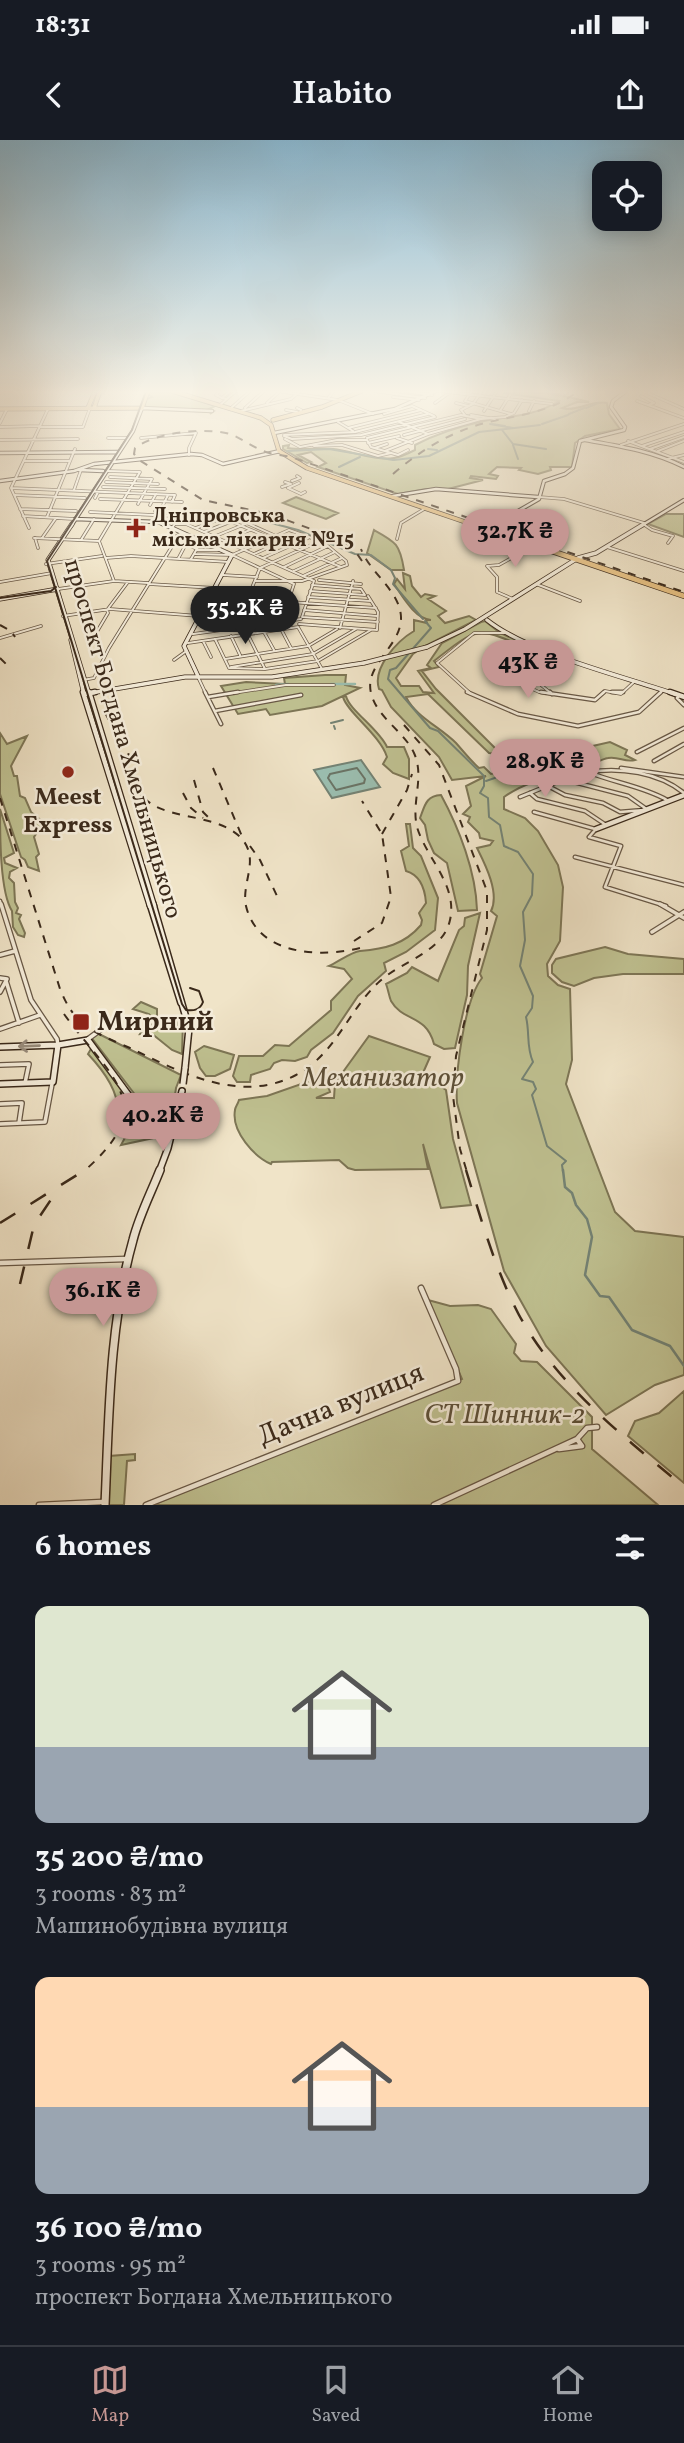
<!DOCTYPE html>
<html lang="en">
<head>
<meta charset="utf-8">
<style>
	body { margin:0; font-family:Vollkorn,serif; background:#20242c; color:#f1f3f6; height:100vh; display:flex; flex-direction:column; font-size:26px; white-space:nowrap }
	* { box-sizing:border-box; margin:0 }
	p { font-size:23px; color:#9ea1a6 }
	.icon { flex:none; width:38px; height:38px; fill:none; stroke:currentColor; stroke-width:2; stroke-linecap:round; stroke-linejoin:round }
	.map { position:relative; height:1365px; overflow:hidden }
	.drawer { display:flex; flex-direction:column; background:#171b24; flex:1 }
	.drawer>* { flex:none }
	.fabs { position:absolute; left:592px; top:21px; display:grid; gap:14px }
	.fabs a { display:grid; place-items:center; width:70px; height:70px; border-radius:14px; background:#171b24; box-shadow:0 4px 18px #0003; font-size:35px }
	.price { position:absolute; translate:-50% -60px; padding:0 16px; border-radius:24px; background:#c59692; color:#111; font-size:23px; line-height:46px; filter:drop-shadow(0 2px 4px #0008) }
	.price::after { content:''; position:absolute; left:50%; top:42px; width:21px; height:16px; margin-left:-10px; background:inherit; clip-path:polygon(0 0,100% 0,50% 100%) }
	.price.selected { background:#222; color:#fff }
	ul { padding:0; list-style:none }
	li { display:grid; align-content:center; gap:14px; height:371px; padding:0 35px }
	li span { display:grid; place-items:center; height:217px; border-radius:14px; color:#555 }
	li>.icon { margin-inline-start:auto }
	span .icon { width:126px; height:126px; fill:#fffc; stroke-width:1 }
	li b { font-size:30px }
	h2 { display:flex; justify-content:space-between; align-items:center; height:84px; padding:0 35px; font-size:30px }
	.status { display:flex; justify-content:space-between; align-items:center; height:49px; padding:0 35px; background:#171b24; direction:ltr }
	.status svg { height:19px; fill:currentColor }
	header { display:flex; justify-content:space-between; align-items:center; height:91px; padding:0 35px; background:#171b24; font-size:32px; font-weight:600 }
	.dock { display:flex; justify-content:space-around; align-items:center; height:98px; border-top:2px solid #363941; background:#171b24; font-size:19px; color:#9ea1a6 }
	.dock a { display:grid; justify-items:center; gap:4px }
	.dock .selected { color:#c59692 }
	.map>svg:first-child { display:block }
	.green { fill:#c0c292; stroke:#7d7656; stroke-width:2 }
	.water { fill:#9bbfb1; stroke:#748375; stroke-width:2 }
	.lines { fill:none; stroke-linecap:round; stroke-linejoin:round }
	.shore { stroke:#6a7466; stroke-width:2 }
	.stream-far1 { stroke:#748375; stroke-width:2 }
	.stream { stroke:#748375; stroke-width:2.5 }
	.canal { stroke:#9bbfb1; stroke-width:2.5 }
	.street-far3-casing { stroke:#685846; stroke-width:3.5 }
	.street-far2-casing { stroke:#685846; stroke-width:5 }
	.street-far1-casing { stroke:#685846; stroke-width:6 }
	.street-casing { stroke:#685846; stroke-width:7 }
	.secondary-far4-casing { stroke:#3a291a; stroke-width:4.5 }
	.secondary-far3-casing { stroke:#3a291a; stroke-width:5 }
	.secondary-far2-casing { stroke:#3a291a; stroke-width:7 }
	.secondary-far1-casing { stroke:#3a291a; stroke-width:8 }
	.secondary-casing { stroke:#3a291a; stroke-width:10 }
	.primary-far1-casing { stroke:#3a291a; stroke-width:5 }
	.primary-casing { stroke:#3a291a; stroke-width:6 }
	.street-far3 { stroke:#f5eddb; stroke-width:2 }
	.street-far2 { stroke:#f5eddb; stroke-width:2.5 }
	.street-far1 { stroke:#f5eddb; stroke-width:3.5 }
	.street { stroke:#f5eddb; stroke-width:4.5 }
	.secondary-far4 { stroke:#f5eddb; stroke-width:2.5 }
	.secondary-far3 { stroke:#f5eddb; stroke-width:3.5 }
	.secondary-far2 { stroke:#f5eddb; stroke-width:4.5 }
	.secondary-far1 { stroke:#f5eddb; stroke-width:5 }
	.secondary { stroke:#f5eddb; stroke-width:7 }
	.primary-far1 { stroke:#e8c284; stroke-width:3.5 }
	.primary { stroke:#e8c284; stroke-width:4.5 }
	.tram { stroke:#3a291a; stroke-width:2 }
	.rail-far1 { stroke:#3a291a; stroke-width:2; stroke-dasharray:8 8; stroke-linecap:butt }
	.rail { stroke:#3a291a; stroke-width:2.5; stroke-dasharray:18 18; stroke-linecap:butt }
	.secondary-bridge-far1-casing { stroke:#3a291a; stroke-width:5; stroke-linecap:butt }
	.secondary-bridge-casing { stroke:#3a291a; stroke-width:8; stroke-linecap:butt }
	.secondary-bridge-far1 { stroke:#f5eddb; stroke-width:3.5 }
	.secondary-bridge { stroke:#f5eddb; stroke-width:5 }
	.oneway { stroke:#988b7a }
	.poi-dot { fill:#8f2418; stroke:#f5eddb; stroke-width:2.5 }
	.labels { text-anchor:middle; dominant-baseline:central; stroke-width:5; stroke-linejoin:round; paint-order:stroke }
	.far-poi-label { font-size:21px; font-weight:bold; fill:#3a291a; stroke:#f5eddb; text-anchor:start }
	.street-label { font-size:24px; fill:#3a291a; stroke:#f5eddb }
	.poi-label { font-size:24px; font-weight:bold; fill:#3a291a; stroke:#f5eddb }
	.near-poi-label { font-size:28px; font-weight:bold; fill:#3a291a; stroke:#f5eddb; text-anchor:start }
	.near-park-label { font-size:28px; font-style:italic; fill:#5c4f38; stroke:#f5eddb }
	.near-street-label { font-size:28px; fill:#3a291a; stroke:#f5eddb }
</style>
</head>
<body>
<div class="status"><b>18:31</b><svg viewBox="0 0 49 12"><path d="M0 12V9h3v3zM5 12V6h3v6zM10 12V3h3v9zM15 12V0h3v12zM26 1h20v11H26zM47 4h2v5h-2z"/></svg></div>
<header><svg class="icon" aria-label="back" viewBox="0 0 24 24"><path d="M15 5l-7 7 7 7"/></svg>Habito<svg class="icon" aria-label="share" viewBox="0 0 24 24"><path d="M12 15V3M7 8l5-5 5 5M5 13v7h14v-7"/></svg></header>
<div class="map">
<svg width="684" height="1365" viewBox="0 0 684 1365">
	<rect width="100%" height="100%" fill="#f0e4c8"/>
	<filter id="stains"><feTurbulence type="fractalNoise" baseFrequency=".00286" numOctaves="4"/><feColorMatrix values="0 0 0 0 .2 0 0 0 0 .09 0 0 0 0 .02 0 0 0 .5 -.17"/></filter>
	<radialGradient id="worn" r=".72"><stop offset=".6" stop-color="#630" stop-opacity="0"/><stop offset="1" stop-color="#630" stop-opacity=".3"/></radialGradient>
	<path class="green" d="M149,251L171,252L215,266L209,269L214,271L210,274L212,272L144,267L146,259L152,257L148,254Z
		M507,251C536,251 565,255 589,262H577L562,268C577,272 591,260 607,263L609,274L620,289L585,296L575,303L572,327H550L551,330L538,334L519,330L521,328L497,327L489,334L498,336L496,339L471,336L470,338L483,340L448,349H426L398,354L318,327L326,323L311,312L298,315L311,322L307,323L283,309V306L289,305L288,308C302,310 318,308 333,309C352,311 374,321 394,318C401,317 409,313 415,310V305C436,294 461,286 484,281C511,276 535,276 559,261L505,253Z
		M296,357L338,373L326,379L283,363Z
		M666,374H684V397L648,384Z
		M374,390C396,402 400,404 404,430H391L367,413Z
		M403,433L410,436L412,446L421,457L425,454L435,456L428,459L446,471L438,476L445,483L469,476L476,480L423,507L413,514L396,538L401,546H419L423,552L434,553L418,531L431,528L427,525L442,503L481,482L485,481L500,493L532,507L530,509C476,487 480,485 434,521L439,527L422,531L436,549L501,614L489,613L428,554L406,557C416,577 440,587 456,603C464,612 470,620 479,628L484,627L491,634L576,616L584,608L610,602L627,610L625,615L635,620C625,623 619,616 608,618C601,619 595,624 588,626C559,636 529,639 504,657V669L525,678L538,691L558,725L563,747L560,801L547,824L548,836L558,845L570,849L572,920L566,944L615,1072L635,1091L684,1097V1235L655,1245L606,1275L546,1206L504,1131L457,963C455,933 464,861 482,838L480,834L497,776L491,771C500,753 485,724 477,708L490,705L493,701L480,698L479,693L468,682L470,677L463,674L471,666L466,646L486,636L452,640L439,617L391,567L382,550L379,549C372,528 397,501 414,491V480L427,483L426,480H431C415,479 403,457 394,444L397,439L405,449Z
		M325,535H346L345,545L360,548L322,566L270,575L266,569L238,574L221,546L246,542L285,544L284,538Z
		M346,556C349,570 379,589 387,607H404L409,619V639L393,633L383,624L387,617C380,595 347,572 343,557Z
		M0,593L7,604L27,596L11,626L14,636H17L20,656L25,658L31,672L44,683L34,697L39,714L36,717L39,731L28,727L25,720L21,717L0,654Z
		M441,655C459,688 476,732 477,770L458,771L447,723L434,713L428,700L425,685L420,678C425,665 426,656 441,655Z
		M0,669L14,713L4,718L5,723L17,728L10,732L9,738L14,743L15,762L18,768L16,773L21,775L19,779L25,793L24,797L18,795L13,787L12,771C0,752 0,696 0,669Z
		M406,684H410L413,708L421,716L438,758L435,790L406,812L384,823L386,831L358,856L333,893L311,910L307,917L295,921L282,920L274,923L270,929L251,935L250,942H237L233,936L239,916H263L275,905L289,906L331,870V861L352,839L344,829L329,826C338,822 351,812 360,811C384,809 404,805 421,785L422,780L419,773L426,763C425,749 420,735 406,731L401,711L409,706Z
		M480,773L468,826L467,855L455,908L444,909L434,904C426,874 403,882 391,861C389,856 388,849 386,844L407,833L412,827L438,841L459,790L464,786L465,778Z
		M605,807L628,814L684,819V834H623L594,838L574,846L562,842L552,833V825L556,819Z
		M141,862L157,869V877L170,878L164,883L167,889H175L179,881H183L182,914L172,910L151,893L140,894L146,885L157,884L149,874L133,869Z
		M97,893L181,935L176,948L170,989L162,990L91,897Z
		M369,896L430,917L419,942L437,944L446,950L453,999L471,1065L441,1068L423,1004L428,1029L355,1030L348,1028L339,1020L272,1022L271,1024C255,1017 231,992 235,970C235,967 238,964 239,960L267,956L321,937L326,940L330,952L316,958H334L335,943Z
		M204,906L234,915L230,929L215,936H206L200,928L195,912Z
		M92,907L158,997L121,1005L127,994L123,991L125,985L116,979C123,956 103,930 88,914Z
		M428,1160L450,1166L478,1165L491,1169L516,1204L514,1213L521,1221L537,1222L592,1277V1309L658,1365H152L462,1239Z
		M684,1251V1343L628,1296L635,1281L659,1273Z
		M135,1314V1320L127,1321L124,1365H109L107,1361L109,1316Z"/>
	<path class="water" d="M361,620L380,647L332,658L314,630Z"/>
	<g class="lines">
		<path class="shore" d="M357,628L365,639L364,643L336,650L328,638L330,634Z"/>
		<path class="stream-far1" d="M586,268L598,263
			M569,274L584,268
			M467,275L476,277
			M490,284L513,288
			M492,284L505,286
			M542,284L568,275
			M502,290L513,304L546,309
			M513,305L518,319
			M428,309L437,310
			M287,311L329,309L393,320
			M394,320L429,316L479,292L540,285
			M339,327L360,317
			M265,373L256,379L298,390L355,414L371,415L391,430L395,438L393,444L423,479
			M425,481L431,488L396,528L390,530L388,539L430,588L438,591L484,636V646L480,653L488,658L489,677L500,685L504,706L518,712L533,734L532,755L523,772L525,800L520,826L533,856L532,868L526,877C530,893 526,907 533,922L522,939L533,942L536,949L532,955L547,1006L566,1021L562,1025L563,1032
			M331,583L343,580
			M334,586L335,589
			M486,641L521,629"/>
		<path class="stream" d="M563,1030L565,1047L572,1053L576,1065L587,1079L592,1097L585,1135L600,1156L609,1157L632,1190L670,1206L684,1226"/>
		<path class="canal" d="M331,544H355
			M276,545L288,544"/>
		<g class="street-far3-casing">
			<path id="street-far3" d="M219,251L216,255L222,258
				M277,251L338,260L373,274
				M374,251L425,258
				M404,251L432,255
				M439,251L552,264
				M472,251L465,261L511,274
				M546,251L567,253
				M643,251L684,269
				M641,256L654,263L648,265
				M329,257L334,251
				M393,257L419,260
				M227,259L222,258L230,251
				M637,261L684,278
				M267,263L280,251
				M435,263L452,251
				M456,263L468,266
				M220,265L236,251
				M245,268L264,251
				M297,268L301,270
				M230,269L250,251
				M286,270L297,272
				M241,271L291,259L300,251
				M484,271L497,251
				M500,271L510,255
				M529,271L534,261
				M384,274L412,266L434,276
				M465,275L461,270L473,264L482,251
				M471,275L495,279
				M338,282L353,291
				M399,282L428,294
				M0,283L7,269
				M0,287L40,286
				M40,287H83L90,268
				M348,288L421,270
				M284,295L355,292L428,274
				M404,295L465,279
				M284,296L292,299L361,295L435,277
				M108,298H128
				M141,298L196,293L189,308V315
				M367,298L461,275L481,279
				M397,298L412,303
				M285,299L300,307L337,300H367
				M0,300L78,299
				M367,300L371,307L398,315L408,310
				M628,301L684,322
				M368,303L399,296
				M621,305L684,284
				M314,306L342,305L378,316L391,313
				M642,306L684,292
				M375,308L387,304
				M650,309L684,297
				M385,311L428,294L481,279L505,277L514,273L522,260
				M658,311L684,301
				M667,319L684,315
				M24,321H70
				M107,331L140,332L99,401L114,441
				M110,337L152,339L138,364
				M292,341L300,338L297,336
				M106,342L158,344
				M299,343L288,348L301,354L305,352
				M103,347L165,349
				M282,347L291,344L285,342
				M11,348L175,355L172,362
				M74,350L81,330
				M15,355L85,358
				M539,357L564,359L644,383
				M95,358L98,352
				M100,359L182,362
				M150,365L156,354
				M163,365L168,355
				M20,369L76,371
				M155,371L176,372
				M90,372L174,376
				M23,376L74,379
				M231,376L276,396
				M47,377L75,309
				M180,377L197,378
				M176,384H186L314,441
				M186,384L212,374
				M643,384L652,390L673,396L668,403
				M29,388L11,348L48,269
				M172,388L184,371L215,375L341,427
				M196,388L222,378
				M204,392L230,382
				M34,398L99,401
				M35,398L38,408
				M42,398L56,378
				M397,399L401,383L426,368
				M81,400L94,379
				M176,400L197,409
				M224,401L250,390
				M233,405L259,394
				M607,407L684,431
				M197,410H220
				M195,414L232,415L294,444L288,462L281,469L199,482
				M254,414L298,394
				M232,415L289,390L323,402L346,421L347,425L302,441H255
				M106,418L131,416L229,422
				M263,418L308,398
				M178,419L186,404
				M191,419L201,402L255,380
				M46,424L102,416
				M284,427L328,406
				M294,431L335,412
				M223,435L257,437
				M303,436L342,418
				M319,440L361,444
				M0,442L52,433
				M149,444L215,448
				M536,444L580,461
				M58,449L114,441L148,443
				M252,450L291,453
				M310,451L365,455L361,449L312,445
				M308,457L371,461
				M247,459L376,468
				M513,459L497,452V437L487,426L499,425L533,406
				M209,461L244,464
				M304,470L377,476
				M63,476L110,469L199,476
				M239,477L265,529
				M240,477L260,428L320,401
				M302,477L378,482
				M302,477L314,441
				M299,484L377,490L378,472L368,456
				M298,487L322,529
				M340,488L353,441
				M281,489L291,508
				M264,492L274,510
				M193,494L301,479
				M231,496L240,515
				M0,498L41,486
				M215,499L229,528
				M92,500L108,473L107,470L128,442
				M203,501L211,517
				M188,503L298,487
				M310,505L337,489
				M225,519L308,506
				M174,520L185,512
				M231,527L313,514L356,489
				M229,528L265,529L318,521L371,490
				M198,537L206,554
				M511,539L539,552L553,554
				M83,540L94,538L109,508L176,400L173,398L182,393
				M541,545L552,554
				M227,554L286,545H334
				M471,554L437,523L474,493H505
				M602,554L605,551L621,554L635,541
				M659,554L662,551"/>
		</g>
		<g class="street-far2-casing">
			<path id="street-far2" d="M205,552L221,584
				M467,552L518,574L578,586L639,572L661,552
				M541,552L595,560L604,552
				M550,552L552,554
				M612,552H623
				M679,556L677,558L684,565
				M208,557L238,552
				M215,571L301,555
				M637,612L684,588
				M654,621L684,604
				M621,628L684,637
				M588,632C620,627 658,632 684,653
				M588,632C615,643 642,646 667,660
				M574,642L628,656L645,668
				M548,646L565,655L603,663L620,672L644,670
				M530,653L537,659L585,671L606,685
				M520,657L562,640
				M534,672L595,689
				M596,689L589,697L621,706L605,747L666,766
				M575,717L684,745
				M0,761L1,766"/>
		</g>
		<g class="street-far1-casing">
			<path id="street-far1" d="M1,764L31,860L57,899L58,905
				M660,764L684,778
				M652,792L684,772
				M0,815L15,811
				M0,838L7,839L0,852
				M6,841L19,883
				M0,889L40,875
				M88,899L103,888
				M0,925L29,924L25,943
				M0,964L22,963L19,983
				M0,984L45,982L52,944"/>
		</g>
		<g class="street-casing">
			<path id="street" d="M0,1123L126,1119
				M559,1309L582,1306L577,1299
				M39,1365L102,1362
				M146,1365L458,1241L456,1229L421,1148
				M434,1365L577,1299L587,1288L597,1287"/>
		</g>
		<g class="secondary-far4-casing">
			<path id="secondary-far4" d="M274,293L395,269L436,251
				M585,300C619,306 653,311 684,327
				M0,313L118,312
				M79,330L103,331
				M0,341L74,331L94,324L191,314L202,315L223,324L280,311
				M393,356L436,349L538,357
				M75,379L158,382L167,386
				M71,386L133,291L142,268L212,271
				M492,386L539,359L544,341L565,334L573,328L580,301L624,290L625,287L611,267L613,261L626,251
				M641,386L684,360"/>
		</g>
		<g class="secondary-far3-casing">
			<path id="secondary-far3" d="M72,384L48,420L89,554
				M163,384L232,415L184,506L198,536
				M488,388L495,384
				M0,459L58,449
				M487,480C530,514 622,536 675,554
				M71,500L84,554
				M427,507L465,489L578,418L596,413L644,384
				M85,554L185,537H272L364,523"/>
		</g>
		<g class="secondary-far2-casing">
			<path id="secondary-far2" d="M83,552L150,766
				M89,552L154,766
				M670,552L684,557
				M85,554L95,552
				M596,689L684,655"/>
		</g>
		<g class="secondary-far1-casing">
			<path id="secondary-far1" d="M150,764L181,863
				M153,764L189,888L185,928
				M88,900L164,1003
				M0,907L58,905L88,900
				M0,944L53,942L58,905
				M143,969L159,990L165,993
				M159,1032L168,1008L182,951"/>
		</g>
		<g class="secondary-casing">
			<path id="secondary" d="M105,1365C109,1277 109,1185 133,1100C139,1076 151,1053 160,1030"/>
		</g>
		<g class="primary-far1-casing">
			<path id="primary-far1" d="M172,251L261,278L271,285L279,311L307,328L477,386
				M88,268L95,251
				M94,268L100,251
				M0,269L142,268L148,251
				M273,280L322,267L362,251"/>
		</g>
		<g class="primary-casing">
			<path id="primary" d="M472,384L684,456"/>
		</g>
		<use href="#street-far3" class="street-far3"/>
		<use href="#street-far2" class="street-far2"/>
		<use href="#street-far1" class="street-far1"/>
		<use href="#street" class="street"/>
		<use href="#secondary-far4" class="secondary-far4"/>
		<use href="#secondary-far3" class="secondary-far3"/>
		<use href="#secondary-far2" class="secondary-far2"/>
		<use href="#secondary-far1" class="secondary-far1"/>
		<use href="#secondary" class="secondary"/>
		<use href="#primary-far1" class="primary-far1"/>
		<use href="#primary" class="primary"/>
		<path class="tram" d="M146,251L132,290L47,421L182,864L186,870C194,871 200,870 203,862L199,851L190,848
			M0,458L51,451L56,447"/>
		<path class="rail-far1" d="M393,334C414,316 436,301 461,291C501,274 543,279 578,251
			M362,421L353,408L341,400L270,374L203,360L139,320L134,314L135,308C156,292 205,287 230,294C241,298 249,305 259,309C268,314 281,315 291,317L684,452
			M0,485L11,491L15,497
			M0,518L10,528
			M105,572C109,583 114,584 120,593C132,610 129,637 141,654C160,682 217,671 242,699C260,720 241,743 246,766C258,817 324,818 364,807
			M404,585L439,625L487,751V790L456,916L453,956L460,1009L467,1032
			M213,628L244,701
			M194,640L203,672L211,680
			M183,653L191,668L203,678
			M141,654L149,681
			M0,658L60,849C65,861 70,871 79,880C92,893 114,901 130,908C182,933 240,964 296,935C336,914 348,870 380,841C402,821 443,812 450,780C458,745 426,718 417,687C411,662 425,637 414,613C404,591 377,578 371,553C364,524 402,506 401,477C400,451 370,433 361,409
			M382,694L407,650L412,634
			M250,706L260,720L278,758
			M354,801L382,783L391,757L382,694L362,661
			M64,874C110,938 162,964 83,1032"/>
		<path class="rail" d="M466,1030C481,1079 495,1129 519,1175C558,1246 623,1296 684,1347
			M0,1083L85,1030
			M20,1144L34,1085L54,1055"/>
		<g class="secondary-bridge-far1-casing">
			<path id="secondary-bridge-far1" d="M364,523L427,507"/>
		</g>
		<g class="secondary-bridge-casing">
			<path id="secondary-bridge" d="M183,944L185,928"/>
		</g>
		<use href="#secondary-bridge-far1" class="secondary-bridge-far1"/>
		<use href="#secondary-bridge" class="secondary-bridge"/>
	</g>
	<defs><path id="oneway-shaft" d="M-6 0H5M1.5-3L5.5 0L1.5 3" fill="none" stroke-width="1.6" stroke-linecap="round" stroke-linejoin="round" transform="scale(1.75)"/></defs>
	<use class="oneway" href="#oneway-shaft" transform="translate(29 906) rotate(178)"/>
	<linearGradient id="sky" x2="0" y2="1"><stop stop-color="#89b8d2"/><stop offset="0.57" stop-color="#f8f3e6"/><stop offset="1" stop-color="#f8f3e6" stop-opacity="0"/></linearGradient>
	<rect width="684" height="442" fill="url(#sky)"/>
	<g class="poi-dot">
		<path d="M132.5 377.5h7v7h7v7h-7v7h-7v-7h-7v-7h7z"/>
		<circle cx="68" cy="632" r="7"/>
		<rect x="72" y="873" width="18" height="18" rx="3.5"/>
	</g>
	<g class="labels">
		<g class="far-poi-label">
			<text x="152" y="376">Дніпровська<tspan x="152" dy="24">міська лікарня №15</tspan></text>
		</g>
		<g class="street-label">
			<text transform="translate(122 599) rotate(74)">проспект Богдана Хмельницького</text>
		</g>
		<g class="poi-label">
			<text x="68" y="658">Meest<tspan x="68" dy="28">Express</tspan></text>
		</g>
		<g class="near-poi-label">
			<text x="97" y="882">Мирний</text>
		</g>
		<g class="near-park-label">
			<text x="383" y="938">Механизатор</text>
			<text x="505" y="1275">СТ Шинник-2</text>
		</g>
		<g class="near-street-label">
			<text transform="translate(341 1265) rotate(-22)">Дачна вулиця</text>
		</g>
	</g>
	<rect width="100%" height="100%" filter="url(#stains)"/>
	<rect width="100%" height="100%" fill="url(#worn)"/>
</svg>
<div class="fabs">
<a><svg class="icon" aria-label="locate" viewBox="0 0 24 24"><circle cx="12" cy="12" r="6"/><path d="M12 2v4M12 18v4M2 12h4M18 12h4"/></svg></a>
</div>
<b class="price" style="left:515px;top:429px">32.7K ₴</b>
<b class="price selected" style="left:245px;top:506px">35.2K ₴</b>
<b class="price" style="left:528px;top:560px">43K ₴</b>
<b class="price" style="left:545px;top:659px">28.9K ₴</b>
<b class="price" style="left:163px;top:1013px">40.2K ₴</b>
<b class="price" style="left:103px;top:1188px">36.1K ₴</b>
</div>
<section class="drawer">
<h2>6 homes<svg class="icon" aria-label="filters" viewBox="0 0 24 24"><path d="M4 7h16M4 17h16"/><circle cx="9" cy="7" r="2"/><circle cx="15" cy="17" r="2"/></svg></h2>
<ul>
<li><span style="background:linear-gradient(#dfe7d0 65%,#9aa5b1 0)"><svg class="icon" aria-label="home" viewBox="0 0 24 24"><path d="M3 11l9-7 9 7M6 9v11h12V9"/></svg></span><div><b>35 200 ₴/mo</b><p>3 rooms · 83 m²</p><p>Машинобудівна вулиця</p></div></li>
<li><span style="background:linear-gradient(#ffd9b3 60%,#9aa5b1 0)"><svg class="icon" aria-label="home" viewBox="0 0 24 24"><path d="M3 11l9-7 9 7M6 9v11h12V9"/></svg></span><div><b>36 100 ₴/mo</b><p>3 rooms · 95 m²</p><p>проспект Богдана Хмельницького</p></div></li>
</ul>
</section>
<nav class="dock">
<a class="selected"><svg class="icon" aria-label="map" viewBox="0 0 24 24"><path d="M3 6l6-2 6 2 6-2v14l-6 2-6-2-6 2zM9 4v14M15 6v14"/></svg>Map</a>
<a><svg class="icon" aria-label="saved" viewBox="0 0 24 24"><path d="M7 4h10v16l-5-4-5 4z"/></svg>Saved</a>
<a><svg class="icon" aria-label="home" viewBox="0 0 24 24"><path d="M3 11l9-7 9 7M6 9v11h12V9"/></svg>Home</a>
</nav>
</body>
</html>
